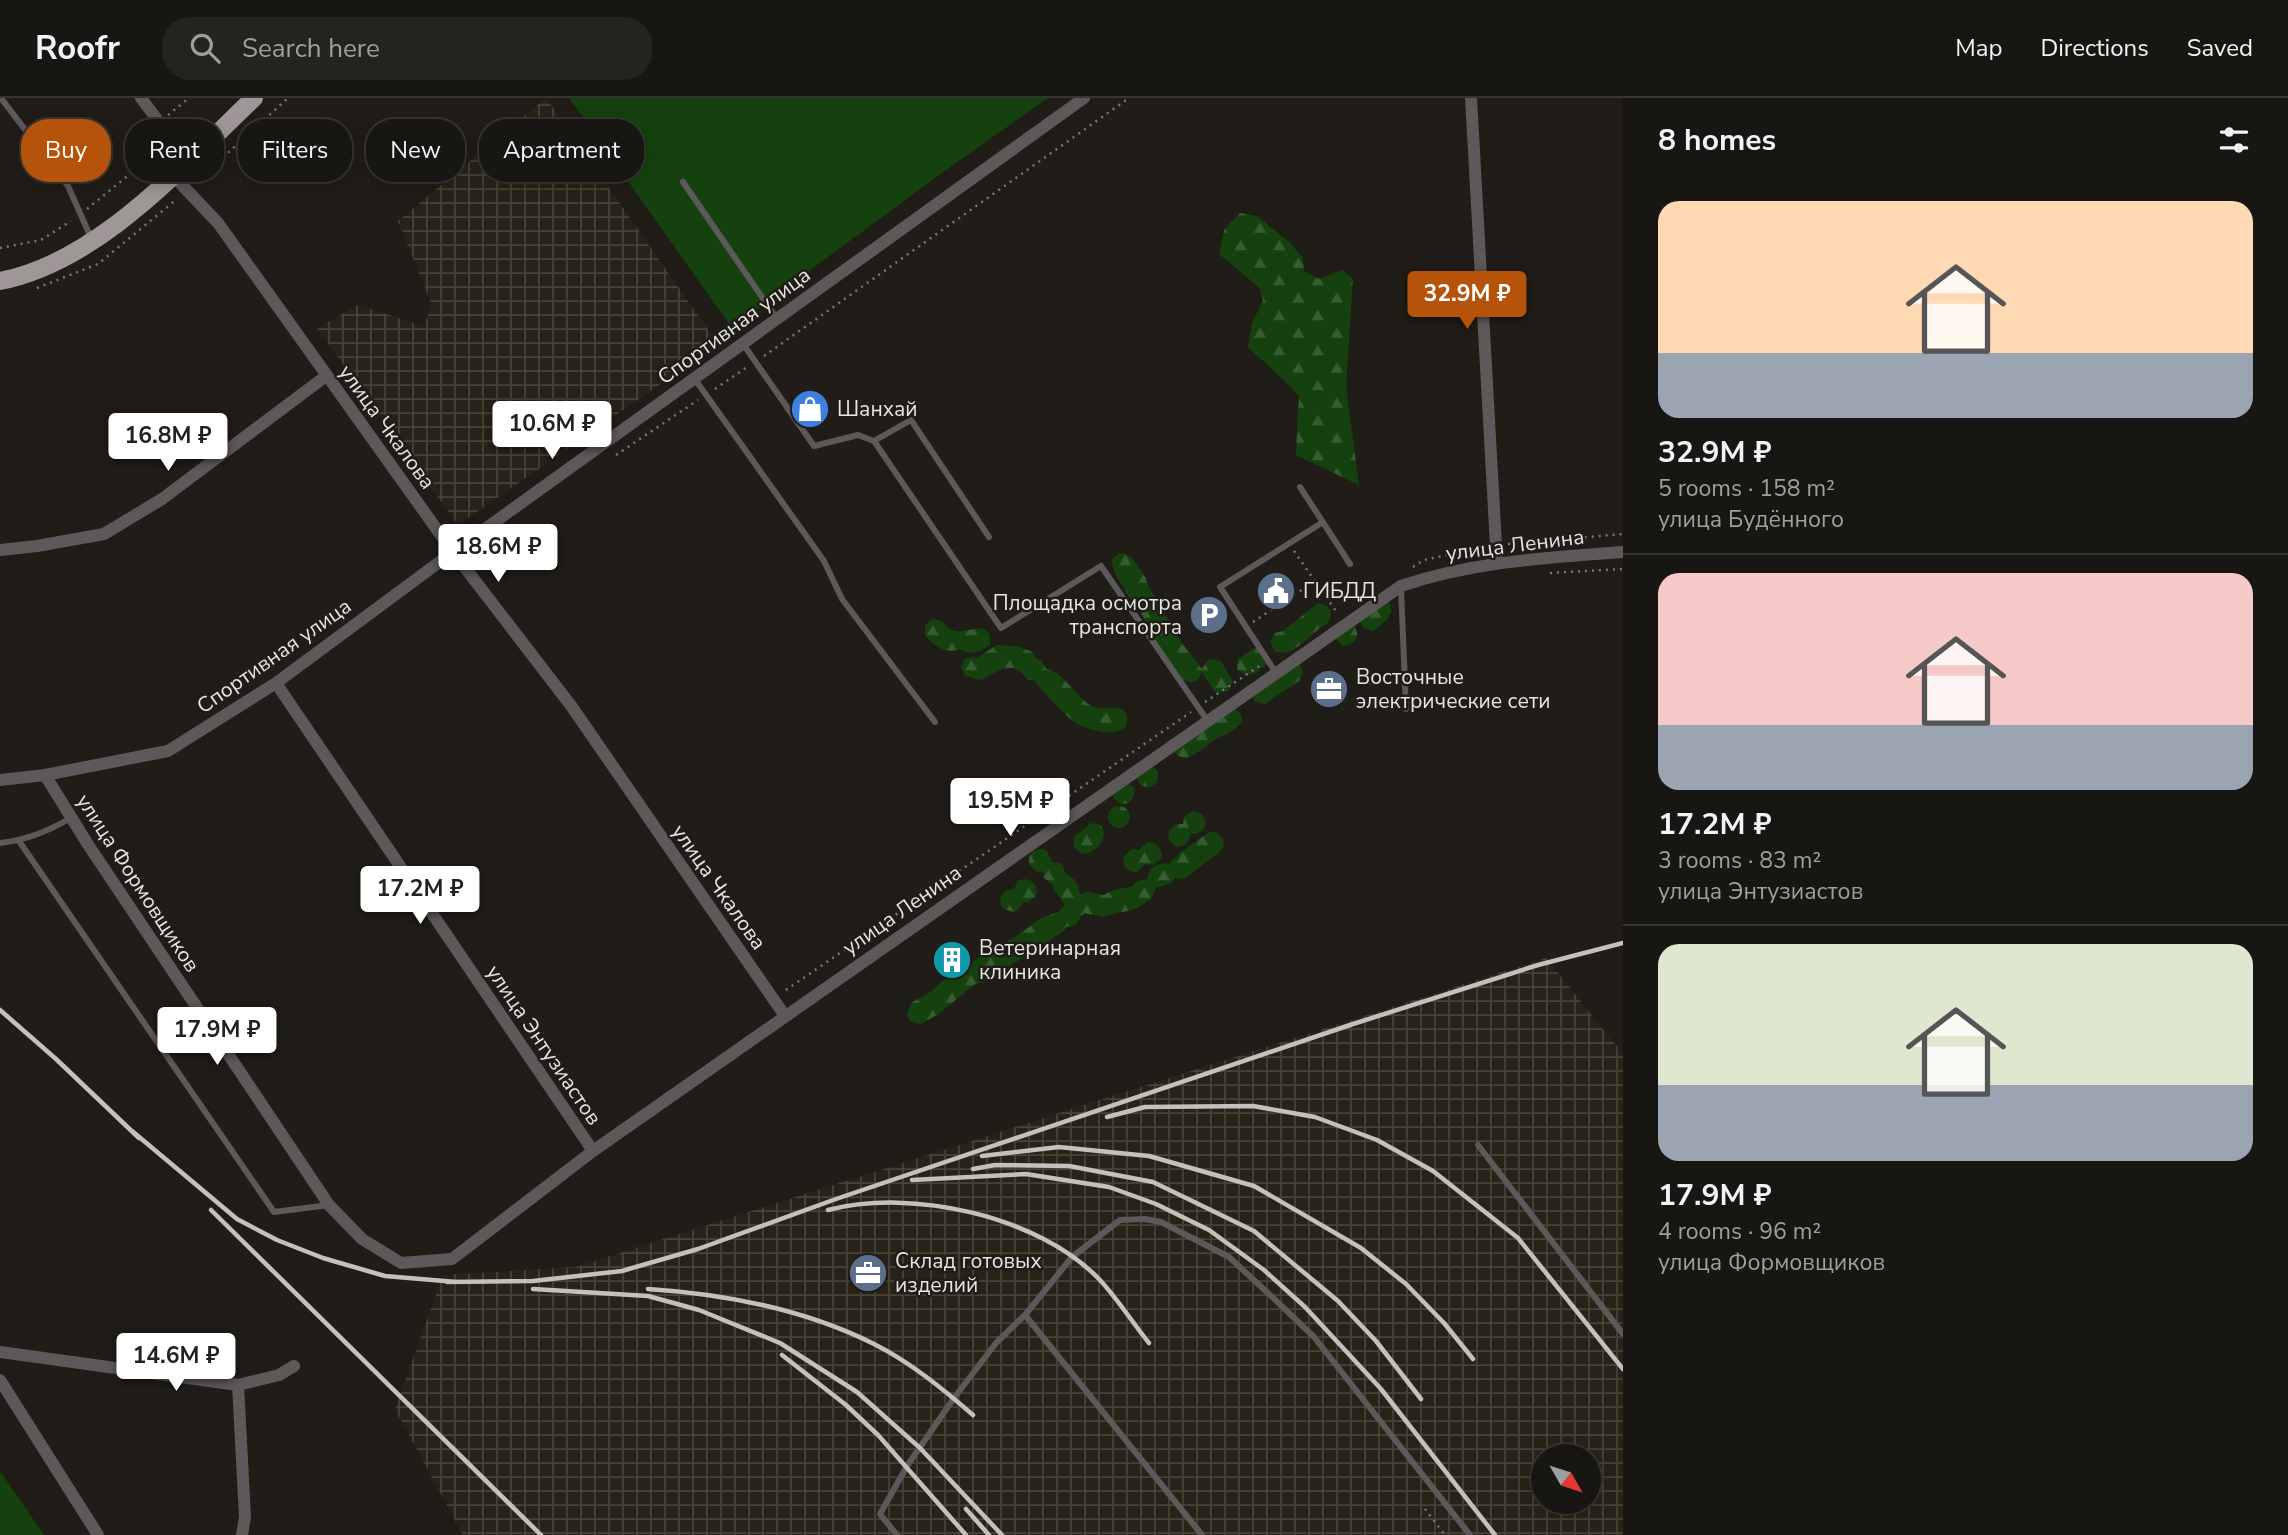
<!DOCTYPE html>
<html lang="en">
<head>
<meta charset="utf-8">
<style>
	body { margin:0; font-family:"Nunito Sans",sans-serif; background:#252320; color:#f1f3f6; height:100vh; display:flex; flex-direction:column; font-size:26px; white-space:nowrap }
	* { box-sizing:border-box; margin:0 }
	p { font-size:23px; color:#9f9f9f }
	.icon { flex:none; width:38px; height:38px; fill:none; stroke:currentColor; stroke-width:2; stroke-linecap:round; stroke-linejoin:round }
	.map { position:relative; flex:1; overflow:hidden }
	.details { display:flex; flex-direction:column; background:#181612; width:665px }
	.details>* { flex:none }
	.hud { position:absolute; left:21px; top:21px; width:665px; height:63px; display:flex; gap:14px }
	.needle { width:46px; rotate:129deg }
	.tools { position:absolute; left:1531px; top:1346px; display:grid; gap:14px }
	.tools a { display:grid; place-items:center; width:70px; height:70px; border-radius:50%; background:#181612; box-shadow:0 4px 18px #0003,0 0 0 2px #363532; font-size:35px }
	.price { position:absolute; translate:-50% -60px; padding:0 16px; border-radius:7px; background:#fff; color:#222; font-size:23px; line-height:46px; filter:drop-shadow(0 2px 4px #0008) }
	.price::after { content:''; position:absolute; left:50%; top:42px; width:21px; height:16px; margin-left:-10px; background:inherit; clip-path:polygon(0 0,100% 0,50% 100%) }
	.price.current { background:#b45309; color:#fff }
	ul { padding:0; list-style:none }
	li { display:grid; align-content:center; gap:14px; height:371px; padding:0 35px }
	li+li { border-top:2px solid #363532 }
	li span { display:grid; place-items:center; height:217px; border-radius:21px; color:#555 }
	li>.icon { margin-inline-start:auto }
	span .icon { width:126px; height:126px; fill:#fffc; stroke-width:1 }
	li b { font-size:30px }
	h2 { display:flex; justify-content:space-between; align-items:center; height:84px; padding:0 35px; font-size:30px }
	.tag { padding:0 24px; border-radius:28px; background:#181612; box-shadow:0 4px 18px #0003,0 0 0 2px #363532; font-size:24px; line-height:63px }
	.tag.current { background:#b45309; color:#fff }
	header { display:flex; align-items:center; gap:42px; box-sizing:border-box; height:98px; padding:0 35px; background:#181612; border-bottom:2px solid #363532 }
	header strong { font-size:33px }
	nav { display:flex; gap:38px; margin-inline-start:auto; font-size:24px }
	.search { width:490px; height:63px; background:#252320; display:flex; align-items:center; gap:18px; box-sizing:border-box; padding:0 24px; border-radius:28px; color:#9f9f9f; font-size:26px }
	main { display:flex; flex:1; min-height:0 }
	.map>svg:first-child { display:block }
	.industrial { fill:url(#industrial-grid); fill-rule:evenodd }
	.forest { fill:url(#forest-firs) }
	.garden { fill:#14410e }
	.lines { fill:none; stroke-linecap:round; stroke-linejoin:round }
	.path { stroke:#7a7773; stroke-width:2.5; stroke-dasharray:2 5; stroke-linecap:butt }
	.lane { stroke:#5d595a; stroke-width:6 }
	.street { stroke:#5d595a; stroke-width:12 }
	.primary { stroke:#9e9697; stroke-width:18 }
	.rail { stroke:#c3c1bd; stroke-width:4.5 }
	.labels { text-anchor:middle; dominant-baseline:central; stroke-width:5; stroke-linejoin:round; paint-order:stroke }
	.street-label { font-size:21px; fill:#e7e5e1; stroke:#201d18 }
	.poi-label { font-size:21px; fill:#e7e5e1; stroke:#201d18; text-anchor:start }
</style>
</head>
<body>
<header>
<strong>Roofr</strong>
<div class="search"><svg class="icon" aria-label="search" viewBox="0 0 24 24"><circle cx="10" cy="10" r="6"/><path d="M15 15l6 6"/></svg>Search here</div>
<nav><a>Map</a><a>Directions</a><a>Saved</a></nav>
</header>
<main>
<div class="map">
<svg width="1623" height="1437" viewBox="0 0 1623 1437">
	<defs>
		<pattern id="industrial-grid" width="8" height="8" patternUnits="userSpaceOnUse" patternTransform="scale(1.75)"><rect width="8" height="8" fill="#282318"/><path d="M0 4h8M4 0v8" fill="none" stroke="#474339"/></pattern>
		<pattern id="forest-firs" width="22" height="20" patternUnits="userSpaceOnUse" patternTransform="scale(1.75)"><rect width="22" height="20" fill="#14410e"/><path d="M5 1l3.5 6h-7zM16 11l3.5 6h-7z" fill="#365c31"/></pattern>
	</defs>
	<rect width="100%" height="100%" fill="#201d18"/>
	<path class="industrial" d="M546,0L718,246L458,427L317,230L358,207L424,228L432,207L398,123Z
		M1546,860L1623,956V1437H463L395,1311L443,1177L576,1169ZM1544,1358H1589V1404H1544Z"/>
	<path class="forest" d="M1240,115L1257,118L1288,143L1303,160L1304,173L1319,181L1342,172L1353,181L1346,289L1359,387L1296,357C1297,337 1297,319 1299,299L1291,289L1248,249L1252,225L1263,203L1260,190L1219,156L1224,132Z
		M1120,455C1134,456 1139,471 1146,480C1148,495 1163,503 1165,518L1171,523L1181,544L1202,571L1207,563L1211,561L1221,563L1233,584L1228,593L1219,595L1214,593L1202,574C1186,614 1147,525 1141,515C1133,503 1110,475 1112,461Z
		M1388,504L1392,513L1387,522L1373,533L1363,530L1359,521Z
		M1318,505C1330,506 1335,516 1327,526C1311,532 1295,562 1275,553L1270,544L1275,535L1283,533Z
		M933,521L942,523C953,540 967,531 982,530L990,536V546C983,554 969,558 960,551C945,557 933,547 925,537V527Z
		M1353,527C1360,536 1358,543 1348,547L1343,548L1336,541Z
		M997,547L1014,548L1031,553L1035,560L1042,563L1046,571C1063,573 1075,598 1090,607C1100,614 1117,605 1125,614C1127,617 1128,621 1127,625C1124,640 1094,633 1084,629C1070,624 1058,609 1049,599C1044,593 1038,591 1036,583L1027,581C1013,560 998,573 982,582L965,578L961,569L965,560L978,559Z
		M1254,550H1259L1267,566L1255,575L1245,577L1237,571L1238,561Z
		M1299,565L1303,574L1299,583L1265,606L1255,604L1251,595Z
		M1233,610C1260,626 1218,638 1210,645C1203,651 1196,656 1187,660L1178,658L1174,654Z
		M1151,667L1158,673V683C1150,693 1139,690 1136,678Z
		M1126,684L1134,690C1137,708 1116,712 1112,695Z
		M1108 719a11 11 0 1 1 22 0a11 11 0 1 1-22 0Z
		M1192,713L1202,716C1210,726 1204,736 1191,736L1187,746L1177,749C1170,745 1167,740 1169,732L1177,726H1183L1184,719Z
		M1091,725L1101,727C1110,741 1096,755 1082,756L1074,749V739Z
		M1210,734H1215C1235,746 1216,756 1206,764C1199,769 1194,774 1187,779L1183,781L1175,780L1171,785L1156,790L1151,801C1145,804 1143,807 1137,810C1126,815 1114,814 1103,819L1084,815L1075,827L1066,829L1062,834L1040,849L983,884L975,886L940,915L921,926L911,924L908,920L907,915L911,905L932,893L944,882L957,873L965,871L979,859L1018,837L1041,820L1058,814L1065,807L1054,792L1053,787L1044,780L1043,774H1037L1029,767C1028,757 1032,751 1043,751L1047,753L1052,764L1062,766L1066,776C1074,779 1079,787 1080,796L1088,794L1104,797L1111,793L1133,788L1137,783L1147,781L1151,770L1162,765L1169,766C1174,759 1201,739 1210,734Z
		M1148,744C1158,745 1163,751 1161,761L1153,767L1145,766L1137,774C1126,774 1122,767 1124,758L1132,751L1139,752Z
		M1023,781C1033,781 1038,788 1036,798L1028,804H1023L1018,811L1014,814L1004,811C996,801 1002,791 1014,791L1018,783Z"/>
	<path class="garden" d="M569,0H1048L939,77L732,230Z
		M0,1373L44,1437H0Z"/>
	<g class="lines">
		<path class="path" d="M168,17L189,0
			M197,83L288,0
			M87,111L147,62L135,44L149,32
			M0,150L41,142L71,123
			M37,190L98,166L177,101
			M764,258L1129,0
			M715,291L747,269
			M616,357L698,302
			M1508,446L1623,436
			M1294,453L1338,516
			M1413,469L1424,462L1484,449
			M1550,475L1623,471
			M1253,524L1315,483
			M1205,604L1261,567
			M786,892L1191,614
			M1425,1411L1445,1437"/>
		<path class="lane" d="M1,0L68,88L92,142
			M683,84L777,221
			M743,246L814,348L858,337L874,343L911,322L989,439
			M694,280L824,463L842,501L935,624
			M874,343L1001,530L1101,468L1207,622
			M1300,389L1350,466
			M1401,490L1406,611
			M1276,575L1220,489L1323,424
			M19,743L274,1114L329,1107
			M0,745C27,742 48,733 71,720
			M1478,1047L1623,1236
			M1025,1217L1202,1437
			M897,1437L880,1416L907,1368L954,1300L996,1245L1025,1217L1072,1159L1120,1122L1145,1121L1161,1124L1229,1159L1269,1196L1314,1239L1470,1437"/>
		<path class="street" d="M141,0L176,47L181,86L218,125L453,454L572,609L785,918
			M1471,0L1497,465
			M0,452L37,448L104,436L162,401L326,278
			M276,585L593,1053
			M45,677L87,745L329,1107L362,1141L401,1165L452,1161L593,1053L1401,488C1475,463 1546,460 1623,454
			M0,682L45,677L168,653L276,585L453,454L1084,0
			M0,1254L238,1287L245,1419L242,1437
			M0,1282L98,1437
			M238,1287L279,1277L294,1268"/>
		<path class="primary" d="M0,183C99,164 183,67 254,0"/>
		<path class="rail" d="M0,912L56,961L139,1040
			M1107,1019L1145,1009L1253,1008L1315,1019L1377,1042L1433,1073L1518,1140L1623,1271
			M132,1033L237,1121L277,1142L323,1160L385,1178L456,1184
			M982,1058L1059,1049L1149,1058L1254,1088L1361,1150L1406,1186L1444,1225L1473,1261
			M973,1071L995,1067L1069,1068L1153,1084L1254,1133L1338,1203L1376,1243L1421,1301
			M912,1082L1026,1076L1109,1089L1156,1106L1209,1132L1264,1172L1305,1209L1381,1291L1495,1437
			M211,1112L541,1437
			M828,1112C912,1090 1038,1118 1099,1181C1117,1200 1132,1224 1149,1245
			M447,1184L533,1183L622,1173L698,1151L836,1101L1353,926L1538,867L1623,845
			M533,1191L648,1198L699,1212L780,1245L857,1294L920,1350L1002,1437
			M648,1191C725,1196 804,1211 874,1246C910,1264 943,1291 973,1317
			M782,1257L846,1307L878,1337L966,1437
			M966,1411L989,1437"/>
	</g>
	<defs>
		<g id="shop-disc" transform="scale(2.0125)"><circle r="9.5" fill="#3f7fe0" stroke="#201d18"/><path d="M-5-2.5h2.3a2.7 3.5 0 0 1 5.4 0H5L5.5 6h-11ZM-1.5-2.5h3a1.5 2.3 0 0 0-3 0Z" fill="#fff"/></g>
		<g id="civic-disc" transform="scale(2.0125)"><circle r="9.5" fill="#5c6f8a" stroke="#201d18"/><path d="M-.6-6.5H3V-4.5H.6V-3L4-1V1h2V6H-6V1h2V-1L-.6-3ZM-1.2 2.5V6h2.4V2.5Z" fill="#fff"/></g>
		<g id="parking-disc" transform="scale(2.0125)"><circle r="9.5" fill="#5c6f8a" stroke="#201d18"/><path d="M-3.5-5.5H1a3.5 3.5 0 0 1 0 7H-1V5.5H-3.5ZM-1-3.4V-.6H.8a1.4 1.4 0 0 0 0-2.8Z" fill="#fff"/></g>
		<g id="office-disc" transform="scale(2.0125)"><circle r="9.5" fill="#5c6f8a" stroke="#201d18"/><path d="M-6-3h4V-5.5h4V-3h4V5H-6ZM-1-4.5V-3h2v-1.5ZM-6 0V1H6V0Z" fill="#fff"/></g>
		<g id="building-disc" transform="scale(2.0125)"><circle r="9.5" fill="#0f9aa8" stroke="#201d18"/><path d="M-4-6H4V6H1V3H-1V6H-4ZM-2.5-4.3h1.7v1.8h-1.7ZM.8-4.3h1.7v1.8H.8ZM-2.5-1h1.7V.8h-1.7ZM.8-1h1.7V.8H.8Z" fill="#fff"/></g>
	</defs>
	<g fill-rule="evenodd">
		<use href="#shop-disc" x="810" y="311"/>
		<use href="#civic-disc" x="1276" y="493"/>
		<use href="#parking-disc" x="1209" y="517"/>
		<use href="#office-disc" x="1329" y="591"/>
		<use href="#building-disc" x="952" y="862"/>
		<use href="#office-disc" x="868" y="1175"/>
	</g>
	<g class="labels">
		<g class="street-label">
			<text transform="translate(734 228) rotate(-36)">Спортивная улица</text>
			<text transform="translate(387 329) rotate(54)">улица Чкалова</text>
			<text transform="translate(1515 447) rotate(-7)">улица Ленина</text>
			<text transform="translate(274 558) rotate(-35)">Спортивная улица</text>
			<text transform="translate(138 785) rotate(57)">улица Формовщиков</text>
			<text transform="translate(719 789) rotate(55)">улица Чкалова</text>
			<text transform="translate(902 812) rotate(-35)">улица Ленина</text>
			<text transform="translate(544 947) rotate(56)">улица Энтузиастов</text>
		</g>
		<g class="poi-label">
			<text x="837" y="311">Шанхай</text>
			<text x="1303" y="493">ГИБДД</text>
			<text x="1182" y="505" text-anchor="end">Площадка осмотра<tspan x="1182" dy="24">транспорта</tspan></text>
			<text x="1356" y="579">Восточные<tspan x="1356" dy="24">электрические сети</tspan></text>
			<text x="979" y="850">Ветеринарная<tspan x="979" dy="24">клиника</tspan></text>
			<text x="895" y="1163">Склад готовых<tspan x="895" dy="24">изделий</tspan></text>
		</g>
	</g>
</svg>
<div class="tools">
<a><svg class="needle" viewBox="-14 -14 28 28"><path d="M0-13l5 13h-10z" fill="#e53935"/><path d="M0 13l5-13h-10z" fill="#9f9f9f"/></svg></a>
</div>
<b class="price current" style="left:1467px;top:233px">32.9M ₽</b>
<b class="price" style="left:552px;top:363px">10.6M ₽</b>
<b class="price" style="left:168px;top:375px">16.8M ₽</b>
<b class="price" style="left:498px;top:486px">18.6M ₽</b>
<b class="price" style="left:1010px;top:740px">19.5M ₽</b>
<b class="price" style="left:420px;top:828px">17.2M ₽</b>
<b class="price" style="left:217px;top:969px">17.9M ₽</b>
<b class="price" style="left:176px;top:1295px">14.6M ₽</b>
<div class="hud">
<a class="tag current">Buy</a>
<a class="tag">Rent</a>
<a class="tag">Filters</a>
<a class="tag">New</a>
<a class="tag">Apartment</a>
</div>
</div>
<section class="details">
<h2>8 homes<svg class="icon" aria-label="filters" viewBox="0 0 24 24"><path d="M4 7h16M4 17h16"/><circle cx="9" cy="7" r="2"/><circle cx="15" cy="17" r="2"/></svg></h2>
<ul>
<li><span style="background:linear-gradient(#ffd9b3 70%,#9aa5b1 0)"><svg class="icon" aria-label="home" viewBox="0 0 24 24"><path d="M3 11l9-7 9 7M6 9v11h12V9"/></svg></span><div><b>32.9M ₽</b><p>5 rooms · 158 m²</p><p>улица Будённого</p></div></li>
<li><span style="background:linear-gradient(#f6c9c9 70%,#9aa5b1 0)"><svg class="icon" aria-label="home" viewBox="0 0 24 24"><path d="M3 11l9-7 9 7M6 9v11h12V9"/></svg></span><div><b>17.2M ₽</b><p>3 rooms · 83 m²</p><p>улица Энтузиастов</p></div></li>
<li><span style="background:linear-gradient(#dfe7d0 65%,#9aa5b1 0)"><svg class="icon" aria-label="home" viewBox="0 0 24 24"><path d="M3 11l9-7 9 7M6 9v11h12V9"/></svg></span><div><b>17.9M ₽</b><p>4 rooms · 96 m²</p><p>улица Формовщиков</p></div></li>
</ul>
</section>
</main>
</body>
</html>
